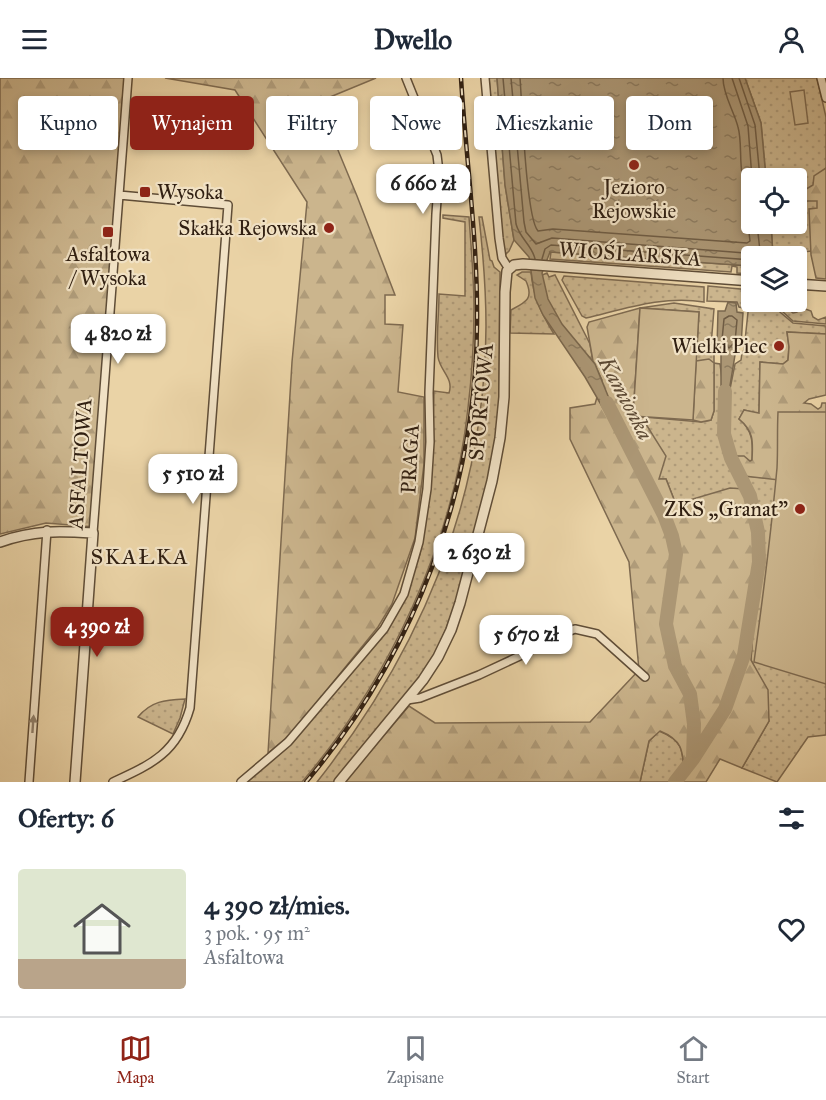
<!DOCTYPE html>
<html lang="pl">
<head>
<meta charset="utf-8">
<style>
	body { margin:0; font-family:"IM FELL Great Primer",serif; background:#f6f6f7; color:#1f2937; height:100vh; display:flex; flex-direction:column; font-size:22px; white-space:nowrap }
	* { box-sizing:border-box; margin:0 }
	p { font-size:20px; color:#747a83 }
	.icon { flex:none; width:33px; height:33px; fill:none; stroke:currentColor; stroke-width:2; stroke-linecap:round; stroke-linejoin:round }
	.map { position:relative; height:704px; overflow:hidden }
	.panel { display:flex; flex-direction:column; background:#fff; flex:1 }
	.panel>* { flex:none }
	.hud { position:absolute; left:18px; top:18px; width:790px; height:54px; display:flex; gap:12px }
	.controls { position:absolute; left:741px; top:90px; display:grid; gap:12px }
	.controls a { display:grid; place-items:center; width:66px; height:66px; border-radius:6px; background:#fff; box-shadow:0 3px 9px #0003; font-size:30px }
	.price { position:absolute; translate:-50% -51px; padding:0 14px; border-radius:12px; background:#fff; color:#222; font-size:20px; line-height:39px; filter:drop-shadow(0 2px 3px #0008) }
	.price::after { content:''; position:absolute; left:50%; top:36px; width:18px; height:14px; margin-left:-9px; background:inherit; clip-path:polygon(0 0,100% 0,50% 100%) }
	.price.active { background:#8f2418; color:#fff }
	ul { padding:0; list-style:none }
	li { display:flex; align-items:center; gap:18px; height:150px; padding:0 18px }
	li span { display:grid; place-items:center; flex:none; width:168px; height:120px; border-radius:6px; color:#555 }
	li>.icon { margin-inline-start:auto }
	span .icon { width:72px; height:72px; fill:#fffc; stroke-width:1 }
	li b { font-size:26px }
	h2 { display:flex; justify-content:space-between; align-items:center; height:72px; padding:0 18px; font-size:26px }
	.tag { padding:0 21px; border-radius:6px; background:#fff; box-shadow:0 3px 9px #0003; font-size:21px; line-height:54px }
	.tag.active { background:#8f2418; color:#fff }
	header { display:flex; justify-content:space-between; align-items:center; height:78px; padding:0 18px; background:#fff; font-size:27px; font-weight:800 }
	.tabs { display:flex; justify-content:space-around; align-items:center; height:84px; border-top:2px solid #e0e1e3; background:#fff; font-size:16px; color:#747a83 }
	.tabs a { display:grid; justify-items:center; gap:3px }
	.tabs .active { color:#8f2418 }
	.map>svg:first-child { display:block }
	.grass { fill:url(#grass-dots); stroke:#7e6a50; stroke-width:1.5 }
	.forest { fill:url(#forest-firs); stroke:#7e6a50; stroke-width:1.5 }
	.pitch { fill:#cbb58d; stroke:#7e6a50; stroke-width:1.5 }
	.water { fill:url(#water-ripples); stroke:#7a674d; stroke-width:1.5 }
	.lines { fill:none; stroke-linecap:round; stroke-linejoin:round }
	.shore { stroke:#6e5b43; stroke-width:1.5 }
	.river { stroke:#ab9674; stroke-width:14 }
	.minor-casing { stroke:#5f4d37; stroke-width:10 }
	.tertiary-casing { stroke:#5f4d37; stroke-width:12 }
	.minor { stroke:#f1e2c5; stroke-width:7 }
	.tertiary { stroke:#f1e2c5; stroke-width:9 }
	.rail-casing { stroke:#312012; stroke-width:4.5 }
	.rail { stroke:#f1e2c5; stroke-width:2; stroke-dasharray:7; stroke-linecap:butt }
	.oneway { fill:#91816c }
	.poi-dot { fill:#8f2418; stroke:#f1e2c5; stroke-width:2 }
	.labels { text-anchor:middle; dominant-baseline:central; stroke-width:4.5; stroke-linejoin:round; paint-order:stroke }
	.poi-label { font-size:21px; fill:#312012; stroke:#f1e2c5; text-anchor:end }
	.street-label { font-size:21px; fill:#312012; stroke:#f1e2c5 }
	.water-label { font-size:22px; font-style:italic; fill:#5c4934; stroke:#f1e2c5 }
	.neighbourhood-label { font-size:22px; letter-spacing:1.5px; fill:#312012; stroke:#f1e2c5 }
</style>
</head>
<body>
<header><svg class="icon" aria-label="menu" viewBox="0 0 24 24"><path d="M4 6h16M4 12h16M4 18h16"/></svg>Dwello<svg class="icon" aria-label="person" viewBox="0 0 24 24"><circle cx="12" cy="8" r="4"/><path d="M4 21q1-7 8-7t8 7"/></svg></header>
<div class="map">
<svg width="826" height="704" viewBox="0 0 826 704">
	<defs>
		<pattern id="grass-dots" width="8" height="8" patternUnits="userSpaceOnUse" patternTransform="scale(1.5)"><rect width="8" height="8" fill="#cbb58d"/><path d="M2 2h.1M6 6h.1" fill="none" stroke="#af9b79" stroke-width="1.8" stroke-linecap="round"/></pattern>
		<pattern id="forest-firs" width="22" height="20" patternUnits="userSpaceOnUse" patternTransform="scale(1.5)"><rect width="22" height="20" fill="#cbb58d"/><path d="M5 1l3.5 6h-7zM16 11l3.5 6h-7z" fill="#af9b79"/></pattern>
		<pattern id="water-ripples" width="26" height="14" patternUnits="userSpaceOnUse" patternTransform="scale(1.5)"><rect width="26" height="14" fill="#ab9674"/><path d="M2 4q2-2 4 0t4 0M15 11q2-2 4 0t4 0" fill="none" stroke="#8c7a5e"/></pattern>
	</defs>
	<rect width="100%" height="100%" fill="#ead3a6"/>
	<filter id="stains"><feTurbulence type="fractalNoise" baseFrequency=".00333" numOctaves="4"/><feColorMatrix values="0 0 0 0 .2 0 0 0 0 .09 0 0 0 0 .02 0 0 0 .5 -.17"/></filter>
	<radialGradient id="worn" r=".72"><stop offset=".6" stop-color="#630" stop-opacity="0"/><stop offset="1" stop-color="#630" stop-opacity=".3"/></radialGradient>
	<path class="grass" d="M489,0H497L505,107L514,162L509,173L506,176L503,168Z
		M745,0H817L826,39V196L811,173L782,177L785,178H773L771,146H796V100H766L761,45Z
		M443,137L469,139C471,169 474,200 474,230C474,263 472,297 468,330C454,464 389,602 302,704H243L294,660L321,631L339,606L376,566L410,505L420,476L428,420L432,374L434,313L449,315C454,300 440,293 438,279C436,259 439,237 439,216L465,218V144L443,140Z
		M479,139H482L490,182L492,183L494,189L500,194L499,328L493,381L469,478L462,476L459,491L465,493C455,530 443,565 423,597L335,704H317C422,571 485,419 486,248C486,211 483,175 479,139Z
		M551,174L751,188V196L737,195V189L732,188L731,194L550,181Z
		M522,194H531C533,218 541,235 554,256L510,255L511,232C526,224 534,221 526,203L517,197Z
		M547,195L549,199L555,197L590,266L593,283L578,269L553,237L541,203L540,198Z
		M564,198L704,209V224C664,217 624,231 586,240L582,238L562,202Z
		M708,208L751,212L752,224H768L793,245L826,248V256L787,254L789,269L788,282L783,286L760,284L759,336L744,332L739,341C753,353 753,364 752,382L735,397L779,401L826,602V657L808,659L777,704L742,690L769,643L756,592L751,582L759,454L750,420L675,424L666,401H659C656,376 659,349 633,338L701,344L711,342L714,333V285L696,283L699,234L640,230L674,225L714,231L711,268L714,273V285L720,286L726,331L735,286L741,282L742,275L744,272L748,234L747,231L739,229L737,224L707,223Z
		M772,224H787L788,231L793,235L797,234L800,229L811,233L813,239L818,242L826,239V246L793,243Z
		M185,621L180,640L173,656L138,639C151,623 165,622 185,621Z
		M659,653C682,662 683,671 684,694L676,704H640L649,663Z"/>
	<path class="forest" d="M0,0H130L95,449L46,445L0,456Z
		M165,0H376L318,24L357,118L395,217H385V246L403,247L398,314L424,319V386L415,460L392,526L378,549L291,656L268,675L292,284L307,124L235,12Z
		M826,90V201L816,200L811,177L809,131L817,130V123H798L796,117L813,107L814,98Z
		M640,230L633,338L644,343L666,378L659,401H666L675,424H683L730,410L745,411L750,420L759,454L751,582L768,612L769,643L742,690L720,681L706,704H676L684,694C683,672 682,662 660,653L649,663L640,704H344L409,628L435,645L590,644L639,592L629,484L570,361V330L595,326L602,302L593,283L587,249L589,244Z
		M787,254L826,256V317L809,321L804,325L811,326L818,331L821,329L822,325H826V339L779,402L735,397L731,389L737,378H744L750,383L752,382C753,364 754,353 739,341L744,332L759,335L760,284L783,286L788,282L789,269Z
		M709,281L714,285V333L711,342L701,344L693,342L696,283Z"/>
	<path class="pitch" d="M804,12L808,45L795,47L790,14Z
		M640,230L699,234L693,342L633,338Z
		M778,334H826V606L754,584C763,519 771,455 777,390C778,371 777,353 778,334Z"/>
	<path class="water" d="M497,0H745L761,45L766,100H752V146H771L773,178H752L751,188L550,174L542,195L548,221L562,246L595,286L617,340L612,342L607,337L585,299L543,237L535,220L529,179L514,162L505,107Z
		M728,224L736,225L737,234L743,235L741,268L736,271L726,332L721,331V276L720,270L717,268L718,233H725Z"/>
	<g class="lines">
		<path class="shore" d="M503,0L516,146C520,161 532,167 535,181
			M511,0L524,144L526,154L536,166L552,160L758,176L760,173L757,146
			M520,0C522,25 526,140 538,153L553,151L747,165L750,163L748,146L752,135
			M723,0C723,17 734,33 738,49C744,70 735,100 752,117
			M732,0L748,48L752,100
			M739,0L755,47L760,100
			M542,181L545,171L551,167L752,182
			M729,238H732L737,242L735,264L729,270L722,262L724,241Z"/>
		<path class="river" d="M607,325L664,437L672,458L676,476L666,546L675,588L690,616L694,646L693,681L675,704
			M693,681L725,631L744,577L759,484L758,454L750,418L731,380L724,356L725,313"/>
		<g class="minor-casing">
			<path id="minor" d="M485,0L499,160L502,180L509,191
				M821,0L826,20
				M93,455L128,0
				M407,622L420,620L479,597L524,576L549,561L575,551L597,556L645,599
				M29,704L47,452
				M113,704C152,686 177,675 190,630L228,127L119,117
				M241,704L288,664L384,551L404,516L419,464L427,411L430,364L429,315L436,136L439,94L437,77L406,0"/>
		</g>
		<g class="tertiary-casing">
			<path id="tertiary" d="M796,206L826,208
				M0,464C34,452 58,453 93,455L75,704
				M339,704L423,602L438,579L451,552L460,525L492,403L500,360L504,319L505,214L507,193L514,187L523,186L752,203"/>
		</g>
		<use href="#minor" class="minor"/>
		<use href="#tertiary" class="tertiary"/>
		<g class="rail-casing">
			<path id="rail" d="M306,704C415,575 476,413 477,245C478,163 466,82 461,0"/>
		</g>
		<use href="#rail" class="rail"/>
	</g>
	<defs><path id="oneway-solid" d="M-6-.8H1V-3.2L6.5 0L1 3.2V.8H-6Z" transform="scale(1.5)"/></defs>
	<use class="oneway" href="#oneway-solid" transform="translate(33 646) rotate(-86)"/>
	<g class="poi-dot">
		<circle cx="634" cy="87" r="6"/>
		<rect x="139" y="108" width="12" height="12" rx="3"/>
		<circle cx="329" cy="150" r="6"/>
		<rect x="102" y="148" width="12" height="12" rx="3"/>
		<circle cx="779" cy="268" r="6"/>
		<circle cx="800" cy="431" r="6"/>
	</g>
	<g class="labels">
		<g class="poi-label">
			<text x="634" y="109" text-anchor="middle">Jezioro<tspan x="634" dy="24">Rejowskie</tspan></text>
			<text x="157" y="114" text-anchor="start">Wysoka</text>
			<text x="317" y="150">Skałka Rejowska</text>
			<text x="108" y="176" text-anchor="middle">Asfaltowa<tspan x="108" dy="24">/ Wysoka</tspan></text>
			<text x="767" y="268">Wielki Piec</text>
			<text x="788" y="431">ZKS „Granat”</text>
		</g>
		<g class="street-label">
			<text transform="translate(630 176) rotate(4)">WIOŚLARSKA</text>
			<text transform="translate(481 324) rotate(-85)">SPORTOWA</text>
			<text transform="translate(410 381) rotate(-87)">PRAGA</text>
			<text transform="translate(80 386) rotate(-86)">ASFALTOWA</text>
		</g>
		<g class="water-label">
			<text transform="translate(626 320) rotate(62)">Kamionka</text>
		</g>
		<g class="neighbourhood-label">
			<text x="140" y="478">SKAŁKA</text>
		</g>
	</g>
	<rect width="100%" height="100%" filter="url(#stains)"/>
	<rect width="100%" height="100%" fill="url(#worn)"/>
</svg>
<div class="controls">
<a><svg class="icon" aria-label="locate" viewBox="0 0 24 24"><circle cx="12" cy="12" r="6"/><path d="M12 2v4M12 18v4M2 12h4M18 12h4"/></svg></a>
<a><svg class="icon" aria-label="layers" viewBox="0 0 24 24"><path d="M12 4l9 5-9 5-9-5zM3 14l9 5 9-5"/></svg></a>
</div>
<b class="price" style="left:423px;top:137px">6 660 zł</b>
<b class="price" style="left:118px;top:287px">4 820 zł</b>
<b class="price" style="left:193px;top:427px">5 510 zł</b>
<b class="price" style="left:479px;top:506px">2 630 zł</b>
<b class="price active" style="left:97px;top:580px">4 390 zł</b>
<b class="price" style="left:526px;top:588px">5 670 zł</b>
<div class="hud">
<a class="tag">Kupno</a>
<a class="tag active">Wynajem</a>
<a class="tag">Filtry</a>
<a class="tag">Nowe</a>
<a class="tag">Mieszkanie</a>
<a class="tag">Dom</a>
</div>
</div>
<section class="panel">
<h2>Oferty: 6<svg class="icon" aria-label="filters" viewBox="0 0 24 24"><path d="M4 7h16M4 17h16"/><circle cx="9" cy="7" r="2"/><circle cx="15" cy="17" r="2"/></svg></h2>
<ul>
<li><span style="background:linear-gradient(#dfe7d0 75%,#b9a48a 0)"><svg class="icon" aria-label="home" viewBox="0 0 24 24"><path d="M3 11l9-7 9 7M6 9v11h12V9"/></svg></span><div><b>4 390 zł/mies.</b><p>3 pok. · 95 m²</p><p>Asfaltowa</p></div><svg class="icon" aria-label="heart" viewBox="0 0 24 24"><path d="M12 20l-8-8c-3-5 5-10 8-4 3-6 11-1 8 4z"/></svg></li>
</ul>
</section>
<nav class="tabs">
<a class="active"><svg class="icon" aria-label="map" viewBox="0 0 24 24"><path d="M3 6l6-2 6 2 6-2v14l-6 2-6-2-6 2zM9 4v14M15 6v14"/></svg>Mapa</a>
<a><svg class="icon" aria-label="saved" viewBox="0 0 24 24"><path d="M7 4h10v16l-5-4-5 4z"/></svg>Zapisane</a>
<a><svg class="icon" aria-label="home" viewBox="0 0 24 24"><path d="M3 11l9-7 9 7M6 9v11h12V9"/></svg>Start</a>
</nav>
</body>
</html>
